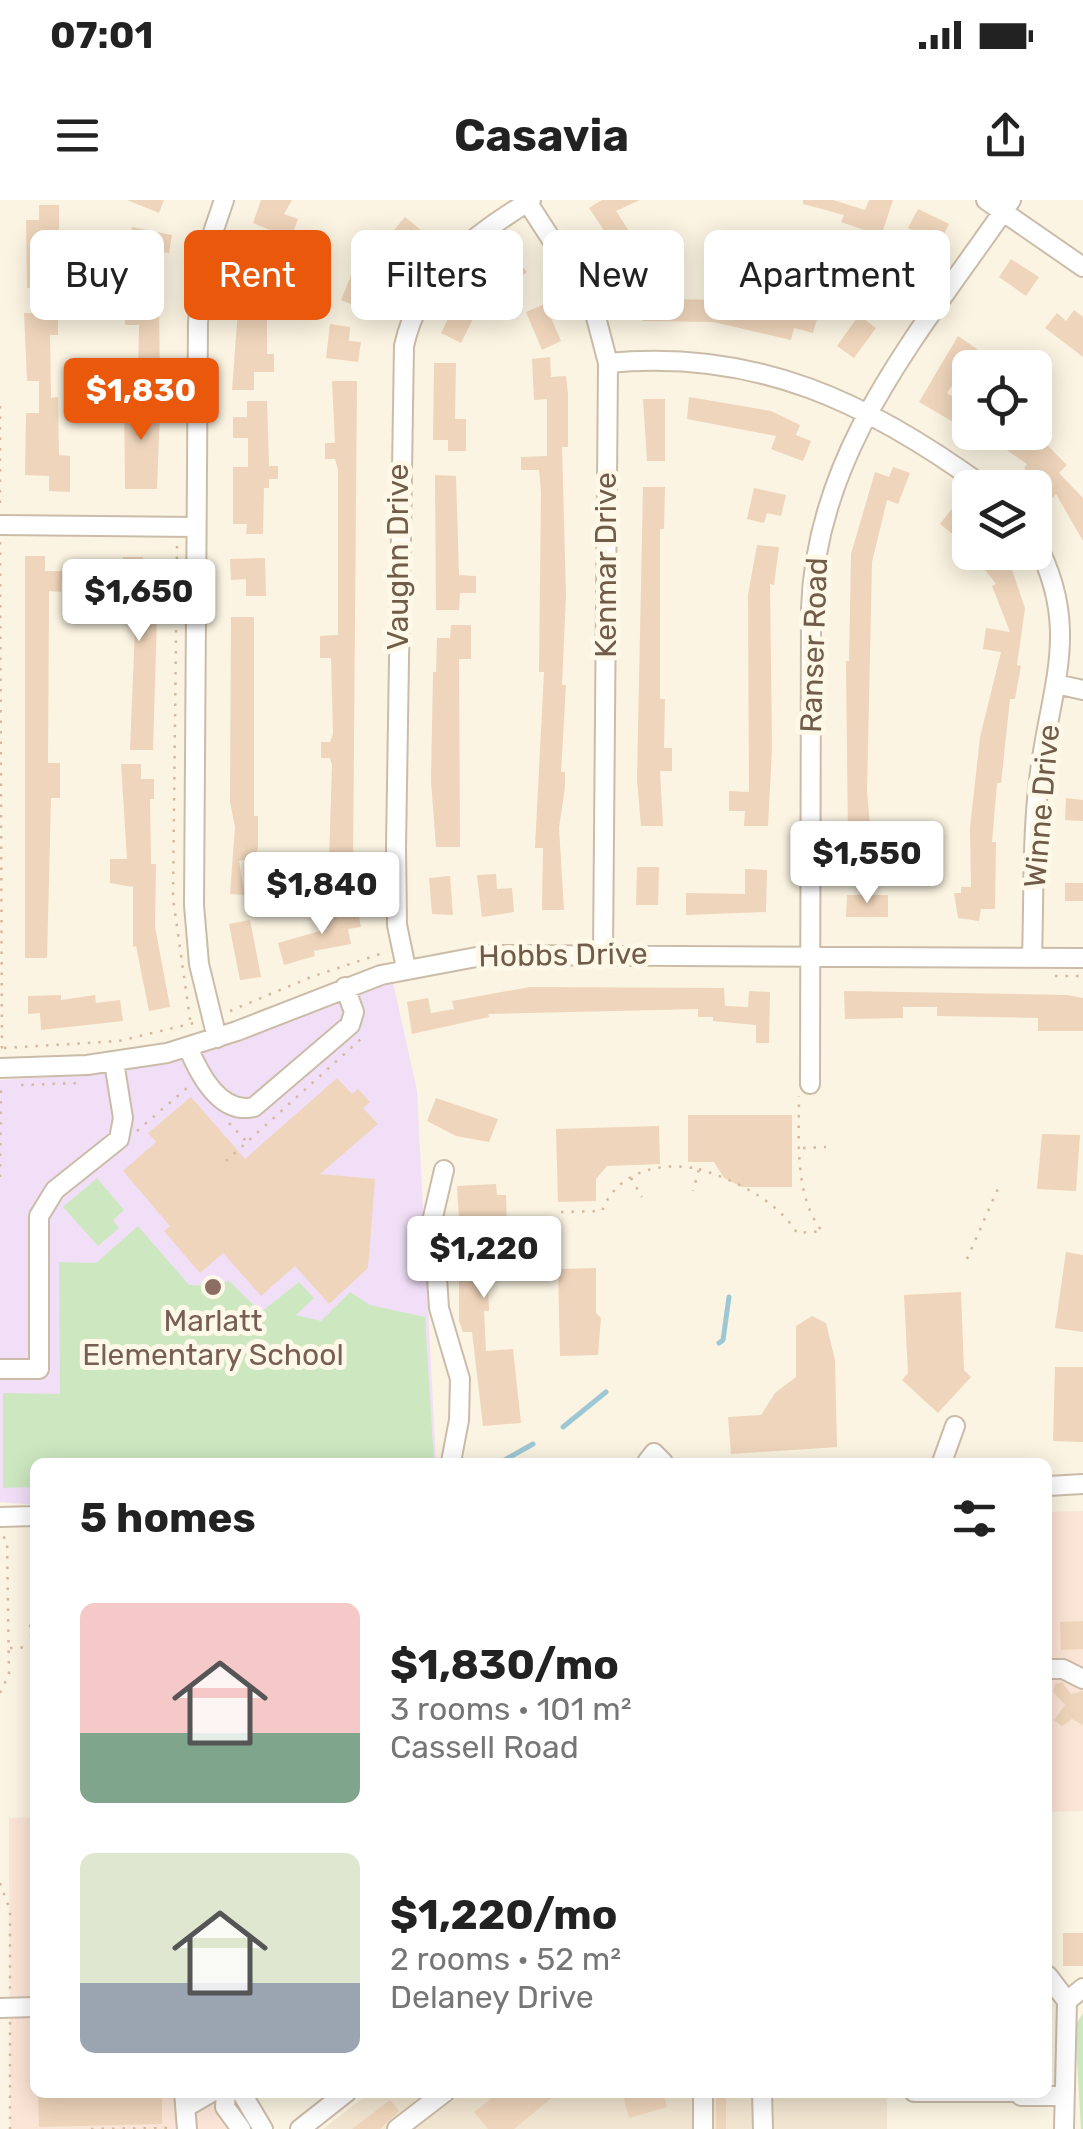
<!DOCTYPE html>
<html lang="en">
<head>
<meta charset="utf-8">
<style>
	body { margin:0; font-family:Rubik,sans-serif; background:#f6f6f6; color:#222; height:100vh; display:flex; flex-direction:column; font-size:38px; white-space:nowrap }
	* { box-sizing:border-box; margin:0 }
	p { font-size:32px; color:#767676 }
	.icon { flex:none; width:55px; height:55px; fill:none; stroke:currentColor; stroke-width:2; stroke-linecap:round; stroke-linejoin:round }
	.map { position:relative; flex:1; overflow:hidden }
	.side { position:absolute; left:30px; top:1258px; width:1022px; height:640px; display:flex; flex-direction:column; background:#fff; border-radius:15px; box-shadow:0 5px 25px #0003 }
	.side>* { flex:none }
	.top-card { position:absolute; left:30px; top:30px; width:1025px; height:90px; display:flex; gap:20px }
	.fabs { position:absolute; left:952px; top:150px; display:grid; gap:20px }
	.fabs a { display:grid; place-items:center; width:100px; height:100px; border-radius:15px; background:#fff; box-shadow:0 5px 25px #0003; font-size:50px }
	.price { position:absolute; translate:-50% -85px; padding:0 22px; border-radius:10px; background:#fff; color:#222; font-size:32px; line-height:65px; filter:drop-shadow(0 2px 5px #0008) }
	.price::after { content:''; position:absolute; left:50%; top:60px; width:30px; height:22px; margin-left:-15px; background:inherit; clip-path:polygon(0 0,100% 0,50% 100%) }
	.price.active { background:#ea580c; color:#fff }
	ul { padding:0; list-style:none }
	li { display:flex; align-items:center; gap:30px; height:250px; padding:0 50px }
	li span { display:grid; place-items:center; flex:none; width:280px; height:200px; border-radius:15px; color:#555 }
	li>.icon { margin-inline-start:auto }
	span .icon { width:120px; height:120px; fill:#fffc; stroke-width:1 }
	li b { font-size:42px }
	h2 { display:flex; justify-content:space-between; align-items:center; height:120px; padding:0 50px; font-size:42px }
	.pill { padding:0 35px; border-radius:15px; background:#fff; box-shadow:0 5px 25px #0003; font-size:35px; line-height:90px }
	.pill.active { background:#ea580c; color:#fff }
	.status { display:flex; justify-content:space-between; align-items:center; height:70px; padding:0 50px; background:#fff; direction:ltr }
	.status svg { height:28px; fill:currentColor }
	header { display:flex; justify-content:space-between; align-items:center; height:130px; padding:0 50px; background:#fff; font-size:45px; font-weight:700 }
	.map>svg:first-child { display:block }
	.residential { fill:#f2e6d1 }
	.commercial { fill:#fbe5d6 }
	.education { fill:#f1dff7 }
	.green { fill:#cde8c1 }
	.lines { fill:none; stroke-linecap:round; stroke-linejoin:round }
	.stream { stroke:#9ec7d5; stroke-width:5 }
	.building { fill:#efd5bb }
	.minor-casing { stroke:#cbbca9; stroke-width:22 }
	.path { stroke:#d4b99e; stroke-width:2.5; stroke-dasharray:2.5 8; stroke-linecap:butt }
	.minor { stroke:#fff; stroke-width:18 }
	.education-dot { fill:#8d6e63; stroke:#fef8e8; stroke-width:4 }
	.labels { text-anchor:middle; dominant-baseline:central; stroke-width:10; stroke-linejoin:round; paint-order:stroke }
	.street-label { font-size:30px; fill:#715c4a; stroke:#fef8e8 }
	.education-label { font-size:30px; fill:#785e54; stroke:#fef8e8 }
</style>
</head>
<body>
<div class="status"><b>07:01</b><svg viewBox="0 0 49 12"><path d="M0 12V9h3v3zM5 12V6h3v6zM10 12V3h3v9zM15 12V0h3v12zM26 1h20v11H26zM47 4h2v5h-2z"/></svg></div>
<header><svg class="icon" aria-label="menu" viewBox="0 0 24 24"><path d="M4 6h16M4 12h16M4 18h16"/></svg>Casavia<svg class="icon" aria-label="share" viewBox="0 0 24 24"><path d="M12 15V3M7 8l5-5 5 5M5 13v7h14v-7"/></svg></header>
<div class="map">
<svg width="1083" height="1929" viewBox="0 0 1083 1929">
	<rect width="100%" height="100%" fill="#fbf4e2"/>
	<path class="residential" d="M369,1893H887V1929H323Z"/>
	<path class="commercial" d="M1083,1311V1611L1048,1612V1312Z
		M35,1617V1892L211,1893L227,1929H10L9,1618Z"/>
	<path class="education" d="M393,782L417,891L436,1262H35V1305L0,1302V880L101,874L170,861L241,840L332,801Z"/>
	<path class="green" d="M97,978L124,1010L113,1020L119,1028L98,1046L63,1007Z
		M138,1026L189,1085L221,1086L228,1080L261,1112L299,1082L314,1098L296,1115L321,1121L350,1092L370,1105L425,1117L434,1262H35V1287L3,1288V1193L60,1194L59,1062L96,1063Z
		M1083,1813V1929H1081L1075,1826Z"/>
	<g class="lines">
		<path class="stream" d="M719,1143L723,1140L729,1097
			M563,1227L606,1192
			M501,1262L533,1244"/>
	</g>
	<path class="building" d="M127,0H164L159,13Z
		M261,0H292L284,14L298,19L284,57L263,50L270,30L253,23Z
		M602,0H640L616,11L631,34L616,43L626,59L611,69L592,36L603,29L589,8Z
		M803,0H833L865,10L869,0H893L881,36L841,22L844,15L803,4Z
		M39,5H59V53H68V67H50V88H27L26,20H39Z
		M918,9L949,24L939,44L908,28Z
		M405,17L422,31L397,62L379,48Z
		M132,27L172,35L169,53L151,50L146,71L124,66Z
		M512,54L527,72L499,93L484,75Z
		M242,57L267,61L260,105H267V154H274V172H254V190H232Z
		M1011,59L1039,77L1026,96L999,77Z
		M353,71L370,79L366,89L378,93L370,112L341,100Z
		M663,88L664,99L724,100L776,110L784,96L800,101L798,109L818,115L813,133L794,128L791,140L713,122L643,121L642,108H631L630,90Z
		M126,91H146L145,105H159L160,181H138L139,125H125Z
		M39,103H58V135H50L51,198L58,197L59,255L70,256V292L49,291V276L25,275L26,213H39V181H27L24,113H39Z
		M545,104L561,141L542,150L526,112Z
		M455,105L475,115L461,143L441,133Z
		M1074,110L1083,117V157L1045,128L1057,113L1066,121Z
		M859,115L876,128L854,158L837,146Z
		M330,124L350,127L349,141L361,142L358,162L326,158Z
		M958,136L977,149L947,193L966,205L955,223L919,202Z
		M550,157L551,177L566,176L568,194V247H562L566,395L562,485H566L561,572H565V587L559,628L564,710H542L543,648H535L544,472H539L541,292L539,270H521V257L547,256V199L534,200L532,159Z
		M434,163H456L455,219H466V251H448V240H433Z
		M332,181H357L353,661H329L332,565L330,558H321V542H330L333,534L331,458H320V436L338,435V270L335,259H325V243H335Z
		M124,192H144V211L160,212L157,289H125Z
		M689,197L771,211L800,225L796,235L811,241L803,261L771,249L776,236L687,219Z
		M643,199H665V261H647Z
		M247,201H267L269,266H278V279H269V288H264L263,334H246L247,324H233V267H248V238H233V217H247Z
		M980,232H1016L1042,250L1047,245L1067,265L1059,273L1083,298V341L1056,294L1053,298L1024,268L1027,264Z
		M893,267L910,273L898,304L887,300L872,362L867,591L871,636H909V654L872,655V671H844V638H848L846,461H849L851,354L875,272L889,277Z
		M435,275L456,276L459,375L476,376V393H460L459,410H436Z
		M643,287H665L664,329H660V499H665L664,548H672V571H660L663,626H641L637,580Z
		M754,288L786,295L781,316L767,313L764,323L747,319Z
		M954,306L970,319V348L940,324Z
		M757,345L779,347L774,385L770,384L772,548L768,626H744L745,611H729V591L749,592L748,395Z
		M971,352H1000L1010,364L1025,408L1017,465L1021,466L1015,499H1010L1001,583H997L992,642H996L995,709H981L979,721L958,718L954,693H961V687H971L970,628L980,537L1001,452L983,449L986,428L1010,432L992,386L996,384Z
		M25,356H45V371H62L61,392L49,391L48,563H60V598H51L47,758H25Z
		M123,357H143V382H158L153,550H130L136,403H122V382H100V361H123Z
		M265,358L266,396H246V379L231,380L230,359Z
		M231,417H254V616H258V648L255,657L239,661L245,695L230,694L235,627L230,602Z
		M451,425H471V459H459L460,647H436L431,581L433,472H436L437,438H450Z
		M121,564H141V579H154V599H150L151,664H156L155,727L170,807L149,811L136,746L133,747V687L110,683V659H127Z
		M1066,598L1083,600V621L1065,620Z
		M637,667H659L658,705H636Z
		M745,669L767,670L766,712L686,715V693L745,694Z
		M496,674L497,689L512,688L514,712L482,717L477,675Z
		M450,676L453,715L432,714L429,678Z
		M1065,683H1083V701H1065Z
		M847,695H888V717H846Z
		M357,707L361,727L348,729L351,744L314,751L315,756L284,765L278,743L327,729L324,713Z
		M250,720L261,777L240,780L229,724Z
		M530,787L724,788L725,806L748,807L749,791L770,792L769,843H756V825L713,821V817H698V809L488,814L489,817L412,834L407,802L428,798L431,813L454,809L452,801Z
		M844,791L1067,795L1083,798V831H1038V818L937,816V807H903V818L845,819Z
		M61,795V800L95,795L96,803L120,800L123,821L41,830L40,813L28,814V796Z
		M337,878L352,894L358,889L370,902L363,908L378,924L320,974L375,979L368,1068L329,1104L295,1066L261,1096L223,1053L200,1073L164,1031L170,1026L123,971L156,942L148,933L191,897L245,959Z
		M436,898L498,919L489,942L456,936L427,921Z
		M688,915H792V987H742L724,978L714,962H688Z
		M659,926L660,964L607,966L596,979V1001L558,1002L556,929Z
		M1042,934L1080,935L1076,991L1037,989Z
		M496,984L497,995H506L507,1025H499L500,1037L486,1038L489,1111H484L486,1151L513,1149L521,1223L483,1226L472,1132H463L459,1121V1081L452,1072L451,1051L461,1050L457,986Z
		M1066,1052L1083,1055V1132L1055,1128Z
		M596,1068V1113L601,1118L598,1155L560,1156L558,1069Z
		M961,1092L964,1170L971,1177L938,1213L902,1180L908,1173L904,1095Z
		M812,1116L826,1123L835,1160L837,1247L731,1254L728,1217L761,1215L775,1193L796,1177V1126Z
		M1055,1167H1083V1242L1053,1241Z
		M1083,1421V1449L1061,1450L1060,1422Z
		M1062,1482L1071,1494L1083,1491V1525L1072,1519L1062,1526L1054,1520L1065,1505L1053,1492L1055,1484Z
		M1063,1733H1083V1766H1063Z
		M38,1892H162V1924L39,1927Z
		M487,1892H559L514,1929H488L474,1912L492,1898Z
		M622,1892H663L667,1907L629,1918Z
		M716,1896H726V1929H716Z
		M390,1900L399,1911L380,1929H352Z"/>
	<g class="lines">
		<g class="minor-casing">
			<path id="minor" d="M526,0L592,102L608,163L603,752
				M986,0L1083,67
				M608,163C757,149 868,202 986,288
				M0,325L196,327
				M1056,484L1083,490
				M1032,757C1034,698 1032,638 1039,580C1049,489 1083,430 1035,341
				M406,768L397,725L396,647L404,146C420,74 471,37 531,0
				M217,838L199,764L194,705L198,123L202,65L224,0
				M188,847C199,874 220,915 254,907L350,825L354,812L345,787
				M0,868L87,865L167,853L237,831L381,775L487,755L1083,758
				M810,884L811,409C816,247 924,128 1011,0
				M444,970L433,1017L439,1108L460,1179L459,1220L451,1262
				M0,1169H39V1016L55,990L119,939L123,918L114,862
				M647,1262L654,1253L663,1262
				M942,1262L955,1226
				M1048,1286L1083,1284
				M0,1317L35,1316
				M1048,1469H1063L1083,1479
				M1048,1776L1067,1801
				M0,1808L35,1807
				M184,1892L187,1929
				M226,1892L225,1907L241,1929
				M241,1892L263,1929
				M703,1892V1929
				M762,1892L763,1929
				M914,1892H1021
				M1021,1896H1064
				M188,1906L212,1892
				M300,1929L347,1892
				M397,1929L445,1892
				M1064,1929L1067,1801L1083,1788"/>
		</g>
		<path class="path" d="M0,206V309
			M0,342L2,849
			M177,346L173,698L191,826
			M1055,776H1083
			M230,811L311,777L386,752
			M4,848L119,841L198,822
			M21,885L78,883
			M229,923L247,942
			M137,931L188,887
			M803,948L826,947
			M226,961L362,838
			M699,969C734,980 777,1000 797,1033L822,1031C794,996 799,939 799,896
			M0,977L1,884
			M631,978L642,997
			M561,1012L602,1011C617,971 661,961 699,969L693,991
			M967,1059L1000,984
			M10,1448L32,1447L30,1424
			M0,1493L9,1474L7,1340L1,1335
			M0,1683L10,1710V1790
			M10,1822V1929
			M91,1929L171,1928"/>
		<use href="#minor" class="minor"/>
	</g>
	<circle class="education-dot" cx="213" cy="1087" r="10"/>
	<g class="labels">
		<g class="street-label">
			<text transform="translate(398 357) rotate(-90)">Vaughn Drive</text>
			<text transform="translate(606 365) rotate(-90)">Kenmar Drive</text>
			<text transform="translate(814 445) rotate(-88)">Ranser Road</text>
			<text transform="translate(1042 606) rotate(-85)">Winne Drive</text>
			<text transform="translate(563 755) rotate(-1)">Hobbs Drive</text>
		</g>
		<g class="education-label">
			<text x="213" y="1121">Marlatt<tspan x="213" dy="34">Elementary School</tspan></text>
		</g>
	</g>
</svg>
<div class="fabs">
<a><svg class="icon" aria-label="locate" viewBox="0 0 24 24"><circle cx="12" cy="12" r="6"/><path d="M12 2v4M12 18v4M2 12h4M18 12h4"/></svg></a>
<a><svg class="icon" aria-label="layers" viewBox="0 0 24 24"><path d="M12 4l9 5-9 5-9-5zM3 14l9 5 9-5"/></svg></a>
</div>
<b class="price active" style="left:141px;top:243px">$1,830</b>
<b class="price" style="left:139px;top:444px">$1,650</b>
<b class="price" style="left:867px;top:706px">$1,550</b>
<b class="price" style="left:322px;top:737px">$1,840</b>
<b class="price" style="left:484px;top:1101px">$1,220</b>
<div class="top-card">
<a class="pill">Buy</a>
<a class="pill active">Rent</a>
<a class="pill">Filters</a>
<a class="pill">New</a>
<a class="pill">Apartment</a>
</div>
<section class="side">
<h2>5 homes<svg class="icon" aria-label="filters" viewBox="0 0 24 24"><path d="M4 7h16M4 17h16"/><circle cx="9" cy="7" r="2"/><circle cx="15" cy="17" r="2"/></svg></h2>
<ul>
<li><span style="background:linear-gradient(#f6c9c9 65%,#7fa58c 0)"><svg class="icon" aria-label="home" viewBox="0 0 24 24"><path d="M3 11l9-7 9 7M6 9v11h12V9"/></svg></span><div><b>$1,830/mo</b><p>3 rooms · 101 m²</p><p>Cassell Road</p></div></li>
<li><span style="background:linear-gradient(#dfe7d0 65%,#9aa5b1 0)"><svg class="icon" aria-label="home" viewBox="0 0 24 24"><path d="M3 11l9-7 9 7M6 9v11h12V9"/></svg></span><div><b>$1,220/mo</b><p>2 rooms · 52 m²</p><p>Delaney Drive</p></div></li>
</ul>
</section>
</div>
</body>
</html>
